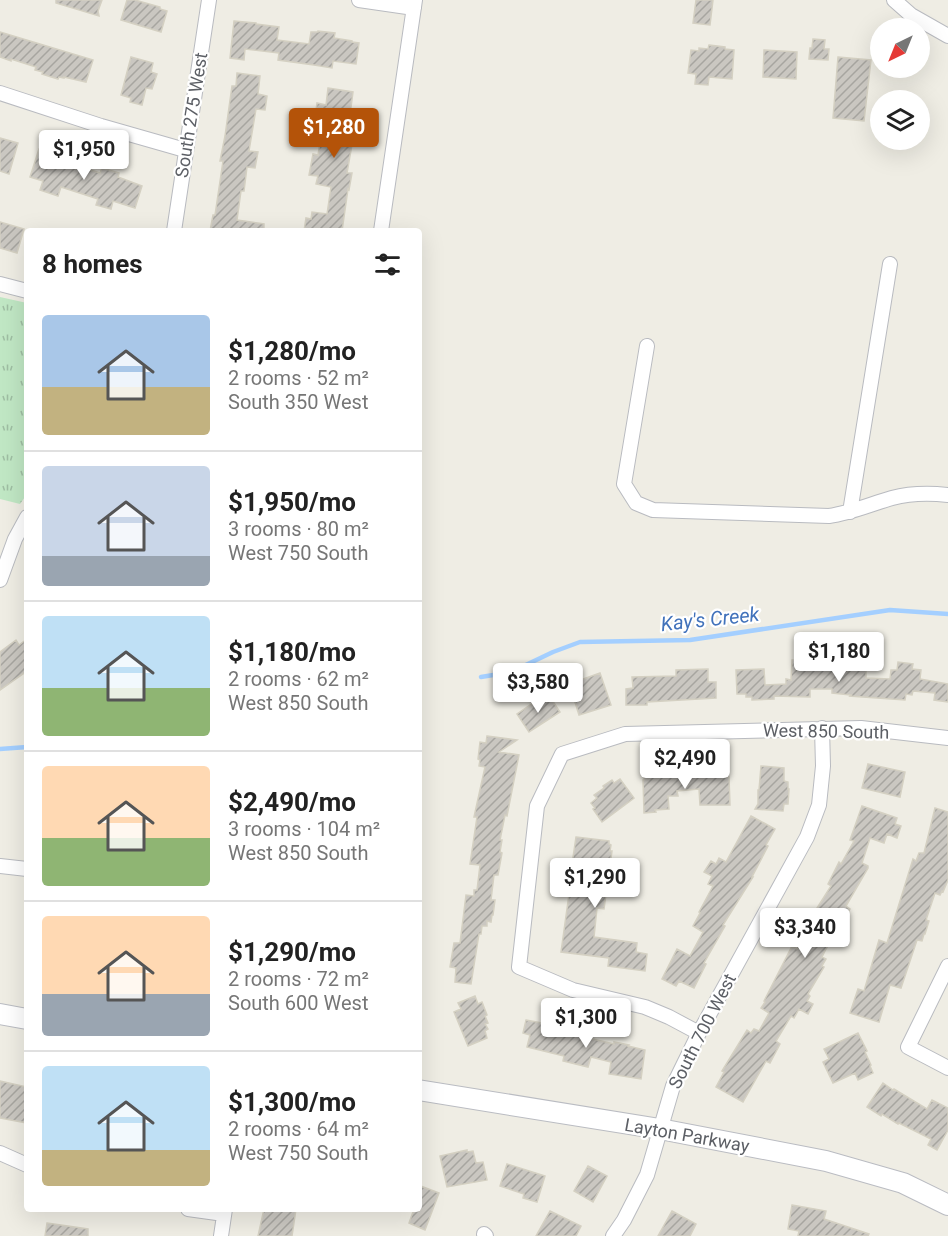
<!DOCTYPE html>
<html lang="en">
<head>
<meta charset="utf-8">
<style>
	body { margin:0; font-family:Roboto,sans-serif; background:#f2f2f2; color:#222; height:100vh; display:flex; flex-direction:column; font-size:22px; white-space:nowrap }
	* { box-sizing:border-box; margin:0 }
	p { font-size:20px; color:#767676 }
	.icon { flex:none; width:33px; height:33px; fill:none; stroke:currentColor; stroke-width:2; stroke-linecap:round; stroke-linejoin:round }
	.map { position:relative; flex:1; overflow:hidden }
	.details { position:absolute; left:24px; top:228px; width:398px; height:984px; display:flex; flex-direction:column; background:#fff; border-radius:6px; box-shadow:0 6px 24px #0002 }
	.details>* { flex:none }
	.needle { width:39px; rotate:223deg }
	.buttons { position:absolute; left:870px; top:18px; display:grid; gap:12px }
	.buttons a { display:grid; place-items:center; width:60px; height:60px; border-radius:50%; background:#fff; box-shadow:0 6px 24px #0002; font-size:30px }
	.price { position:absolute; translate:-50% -51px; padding:0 14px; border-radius:6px; background:#fff; color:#222; font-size:20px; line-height:39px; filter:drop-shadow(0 2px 3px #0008) }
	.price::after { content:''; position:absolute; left:50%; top:36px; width:18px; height:14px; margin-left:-9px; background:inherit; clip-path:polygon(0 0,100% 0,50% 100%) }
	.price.selected { background:#b45309; color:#fff }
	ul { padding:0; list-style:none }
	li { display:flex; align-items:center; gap:18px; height:150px; padding:0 18px }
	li+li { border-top:2px solid #e0e0e0 }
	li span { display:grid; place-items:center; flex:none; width:168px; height:120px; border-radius:6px; color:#555 }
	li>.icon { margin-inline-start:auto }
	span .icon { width:72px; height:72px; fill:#fffc; stroke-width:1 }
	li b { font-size:26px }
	h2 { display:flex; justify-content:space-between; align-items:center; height:72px; padding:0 18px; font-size:26px }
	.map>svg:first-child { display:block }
	.park { fill:url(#park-tufts) }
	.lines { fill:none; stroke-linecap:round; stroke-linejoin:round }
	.stream { stroke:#a4cfff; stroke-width:4.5 }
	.building { fill:url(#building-hatch); stroke:#d4d0c2; stroke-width:1.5 }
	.minor-casing { stroke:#b9bbc0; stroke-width:16 }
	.secondary-casing { stroke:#babcc2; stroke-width:22 }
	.minor { stroke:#fff; stroke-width:14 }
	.secondary { stroke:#fff; stroke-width:20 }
	.labels { text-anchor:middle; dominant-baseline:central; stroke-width:4.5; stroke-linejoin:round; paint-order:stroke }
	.street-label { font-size:18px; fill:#5c5f65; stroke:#fff }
	.water-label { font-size:20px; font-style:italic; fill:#4172bb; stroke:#fff }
</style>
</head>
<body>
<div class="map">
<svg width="948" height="1236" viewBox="0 0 948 1236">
	<defs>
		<pattern id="park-tufts" width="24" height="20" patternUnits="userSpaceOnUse" patternTransform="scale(1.5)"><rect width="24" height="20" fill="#c0e7c4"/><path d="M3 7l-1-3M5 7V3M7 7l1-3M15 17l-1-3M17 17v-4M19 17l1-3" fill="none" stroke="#9fbea3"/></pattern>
		<pattern id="building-hatch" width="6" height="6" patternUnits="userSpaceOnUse" patternTransform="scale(1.5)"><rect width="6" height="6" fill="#cac7c1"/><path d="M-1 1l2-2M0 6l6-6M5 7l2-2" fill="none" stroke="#a7a5a0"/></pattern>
	</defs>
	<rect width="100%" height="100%" fill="#efede4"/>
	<path class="park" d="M0,297L27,303V494L20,504L0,499Z"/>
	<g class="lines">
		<path class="stream" d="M481,677L511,672L553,652L580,642L690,640L890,610L948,614
			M0,749L27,747"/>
	</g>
	<path class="building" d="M56,0H102L98,11L99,16L56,3Z
		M127,0H135L160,7V9L167,11L161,32L121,20Z
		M696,0H713L710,25L693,23Z
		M234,21L256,23V24L279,27L277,40L309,44L311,32H318V31L335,33L334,38L352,41V42L359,43L356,64L333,61L332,68L314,65L278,60L279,53L245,49L244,60L230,58Z
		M0,32L93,60L86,82L64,77V78L59,77L58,79L42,74L43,72L35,70L36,67L11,59V61L0,57Z
		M813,39L825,40L824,49H829L828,60L809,59L810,48H812Z
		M709,45L725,47V49L734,50L732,79L709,77L708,85L695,84L696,74L688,73L691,50L699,51V48L708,49Z
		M764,50L797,52L796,79L763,77Z
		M131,57L153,63L151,72L157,74L152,89L146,88L142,105L130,102L131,98L121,95Z
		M838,57L871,60L864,121L833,118Z
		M237,73L260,76L258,94L267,96L265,110L256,109L249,151L258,152L255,168L247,167L244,191H241L237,220L264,224V231H210L213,215H215L223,161H220L225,136L232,86H236Z
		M328,88L353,92L350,115L357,116L347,173H352L349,190L348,189L342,231H304L306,218L311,219L312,212L327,214L331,187L316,184L318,176L309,175L313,154L318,155L322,129L320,128L321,120L315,119L317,103L326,105Z
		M0,138L18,143L9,174L0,171Z
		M39,149L64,157L62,161L100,173L102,168L119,173L118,177L142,186L135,208L113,201L111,209L96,205L98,199L61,187L58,196L40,190L43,181L30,177Z
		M0,222L24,229L17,253L0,248Z
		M27,639V671L0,690V652L16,640L19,645Z
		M798,659H815L814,664H823V667H866V678L890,679L891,670H897L898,662L913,664L912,669L921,670L920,679L948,684V702L934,700L935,693L913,691L912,695L906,694L905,700L850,696L851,695L832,693V689H810V697L774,696V699L752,700V697H746V694H737L736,670L764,669L765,685L786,684V679L791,680L792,660H798Z
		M708,669V682H716V698L647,702V705H626V689L633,688L632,677L676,676V670Z
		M600,673L611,705L579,715L574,699L577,698L572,683Z
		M550,697L560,712L529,732L517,714L539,699L541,702Z
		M487,736L517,740L499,752L519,755L507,816L505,815L500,840H502L500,852L502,853L498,875H494L491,900H495L493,915H492L491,922L487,921V926H482L481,934H479L471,984L455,982L456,968L450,967L454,943H460L466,895L474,896V890H477L480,865L470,864L477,817H474L485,767L479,766L480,760L478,759L480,742L486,743Z
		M868,764L905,772L900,797L862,788Z
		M761,766L784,768V781L788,782V789H789L788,804H784L783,811L755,809L758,804V790H759Z
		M715,773V777H729L730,805H700L699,789L677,791L678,796H668L669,809L655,810L656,812L644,813L643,780H644V775L655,774V777H668Z
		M620,779L634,798L602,822L593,809L595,808L591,803L597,798L594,795L604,788L603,786L612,780L614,783Z
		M862,806L897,818L895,824L901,826L897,838L887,834L884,843L870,838L862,863L868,866V868L846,906L850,909L826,949L822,957L826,959L822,966L824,967L808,994L810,996L807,1001L813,1004L808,1014L799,1009L794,1018L791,1016L776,1041L780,1044L770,1063L766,1061L743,1102L716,1087L724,1072L722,1071L747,1030L751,1033L754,1029L759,1031L769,1013L761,1008L765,1002L764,1001L792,946L797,949L809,929L805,927L831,886L828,884L839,862L841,864L854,841L850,840Z
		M935,808L948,812V880L943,892L942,891L940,895L935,893L926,920L929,921L925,934H924L922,941L917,940L901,988L890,985L879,1022L850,1013L858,989L864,991L879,940L887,943L913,859L916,861L919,853H924Z
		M751,816L775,829L766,845L768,846L752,877H753L723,925L725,926L704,963L706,964L694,988L679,981L676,986L662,979L677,949L690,956L703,932L693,926L700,913L699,912L713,886L708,884L712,876L704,872L711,861L716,864L719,858L726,862Z
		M576,837L609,841V844L611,845L610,851H612L604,909L597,908L594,937L637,943L636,952L647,954L645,971L608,966L609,958L561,952L570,887L576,888L579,865L572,864Z
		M475,996L478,1004L482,1002L487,1015L485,1016L488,1023L485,1024L488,1029L485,1031L487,1038L468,1046L454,1012L461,1009L458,1003Z
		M526,1020L547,1024L551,1026V1028L571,1033L572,1030L585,1033L584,1037L614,1044V1042L629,1045L628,1046L645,1050L641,1079L609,1074L611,1062L591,1057L588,1067L563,1061L564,1056L527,1047L530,1035L523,1033Z
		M858,1033L867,1051L865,1052L871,1065L870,1066L873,1073L858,1080L855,1073L833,1083L823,1062L829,1059L824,1049Z
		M0,1081L27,1087V1123L0,1118Z
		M883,1083L893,1090L894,1089L927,1109L932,1100L948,1108V1130L937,1150L928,1145L931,1139L899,1123L898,1124L882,1114L881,1116L867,1107Z
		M467,1150V1152L473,1151L476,1163L483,1162L487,1180L447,1187L440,1156Z
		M507,1164L545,1176L537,1202L523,1198L524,1194L500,1186Z
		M588,1166L607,1176L593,1202L574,1191Z
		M418,1185L439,1193L425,1230L409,1223L414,1209H418Z
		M792,1205L826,1211L824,1219L869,1234L868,1236H798L799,1231L788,1229Z
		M264,1209H296L292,1236H258Z
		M550,1211L581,1226L576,1236H536Z
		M672,1211L696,1224L690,1236H658Z
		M47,1223L88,1229V1236H45Z"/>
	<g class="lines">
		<g class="minor-casing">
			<path id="minor" d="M359,0L414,8
				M894,0L911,15L948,36
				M0,93L101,126L185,150
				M174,231L209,0
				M381,231L415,0
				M0,284L27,291
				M647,346L624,484L636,503L653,510L829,516C851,513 871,504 892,498C911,493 929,493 948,495
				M850,512L890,264
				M0,580L15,539L27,517
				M0,866L27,869
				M948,966L908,1047L948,1068
				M699,1033L669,1017L645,1007L573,990L519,967L537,806L562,754L625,734L861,728L948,738
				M0,1153L27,1165
				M188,1209L224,1214
				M484,1234L486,1236
				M221,1236L225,1209
				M613,1236L624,1220L647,1175L673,1086L699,1033L807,837L819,805L823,766L822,728"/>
		</g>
		<g class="secondary-casing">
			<path id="secondary" d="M0,1014L27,1019
				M418,1090L660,1129L826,1161L903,1183L948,1205"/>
		</g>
		<use href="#minor" class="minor"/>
		<use href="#secondary" class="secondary"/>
	</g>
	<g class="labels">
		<g class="street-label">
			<text transform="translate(191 115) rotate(-81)">South 275 West</text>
			<text transform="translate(826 731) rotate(1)">West 850 South</text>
			<text transform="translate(702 1031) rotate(-63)">South 700 West</text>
			<text transform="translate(687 1135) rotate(10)">Layton Parkway</text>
		</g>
		<g class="water-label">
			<text transform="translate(710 619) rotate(-6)">Kay's Creek</text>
		</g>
	</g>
</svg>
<div class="buttons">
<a><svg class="needle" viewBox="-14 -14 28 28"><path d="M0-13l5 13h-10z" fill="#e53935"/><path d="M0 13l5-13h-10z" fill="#767676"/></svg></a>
<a><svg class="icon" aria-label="layers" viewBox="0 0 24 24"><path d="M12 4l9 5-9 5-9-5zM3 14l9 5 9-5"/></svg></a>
</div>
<b class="price selected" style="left:334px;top:159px">$1,280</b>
<b class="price" style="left:84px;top:181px">$1,950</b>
<b class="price" style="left:839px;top:683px">$1,180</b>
<b class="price" style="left:538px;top:714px">$3,580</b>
<b class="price" style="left:685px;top:790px">$2,490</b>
<b class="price" style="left:595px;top:909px">$1,290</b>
<b class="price" style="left:805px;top:959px">$3,340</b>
<b class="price" style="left:586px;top:1049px">$1,300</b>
<section class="details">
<h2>8 homes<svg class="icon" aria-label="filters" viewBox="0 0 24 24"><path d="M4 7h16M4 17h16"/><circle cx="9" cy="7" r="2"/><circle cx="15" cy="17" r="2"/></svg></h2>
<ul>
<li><span style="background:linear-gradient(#a9c7e8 60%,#c2b280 0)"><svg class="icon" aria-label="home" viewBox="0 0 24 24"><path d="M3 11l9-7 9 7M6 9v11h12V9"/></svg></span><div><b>$1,280/mo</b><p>2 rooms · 52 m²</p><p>South 350 West</p></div></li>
<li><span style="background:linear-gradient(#c9d6e8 75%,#9aa5b1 0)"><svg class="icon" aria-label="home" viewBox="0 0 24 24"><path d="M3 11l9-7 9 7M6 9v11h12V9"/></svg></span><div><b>$1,950/mo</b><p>3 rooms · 80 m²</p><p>West 750 South</p></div></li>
<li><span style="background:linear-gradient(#bfe0f5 60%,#8fb573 0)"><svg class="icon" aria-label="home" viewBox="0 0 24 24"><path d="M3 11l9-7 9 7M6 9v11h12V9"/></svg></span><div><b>$1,180/mo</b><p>2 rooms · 62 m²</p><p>West 850 South</p></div></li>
<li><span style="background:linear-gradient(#ffd9b3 60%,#8fb573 0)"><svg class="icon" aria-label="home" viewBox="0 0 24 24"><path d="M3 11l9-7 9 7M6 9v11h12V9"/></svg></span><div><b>$2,490/mo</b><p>3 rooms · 104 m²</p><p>West 850 South</p></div></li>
<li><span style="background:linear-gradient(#ffd9b3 65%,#9aa5b1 0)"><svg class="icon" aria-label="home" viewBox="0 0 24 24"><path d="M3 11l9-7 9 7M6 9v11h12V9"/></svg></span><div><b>$1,290/mo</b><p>2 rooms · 72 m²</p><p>South 600 West</p></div></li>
<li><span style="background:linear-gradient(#bfe0f5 70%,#c2b280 0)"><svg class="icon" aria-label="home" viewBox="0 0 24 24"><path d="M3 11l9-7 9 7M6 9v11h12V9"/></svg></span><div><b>$1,300/mo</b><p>2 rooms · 64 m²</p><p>West 750 South</p></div></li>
</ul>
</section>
</div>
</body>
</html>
